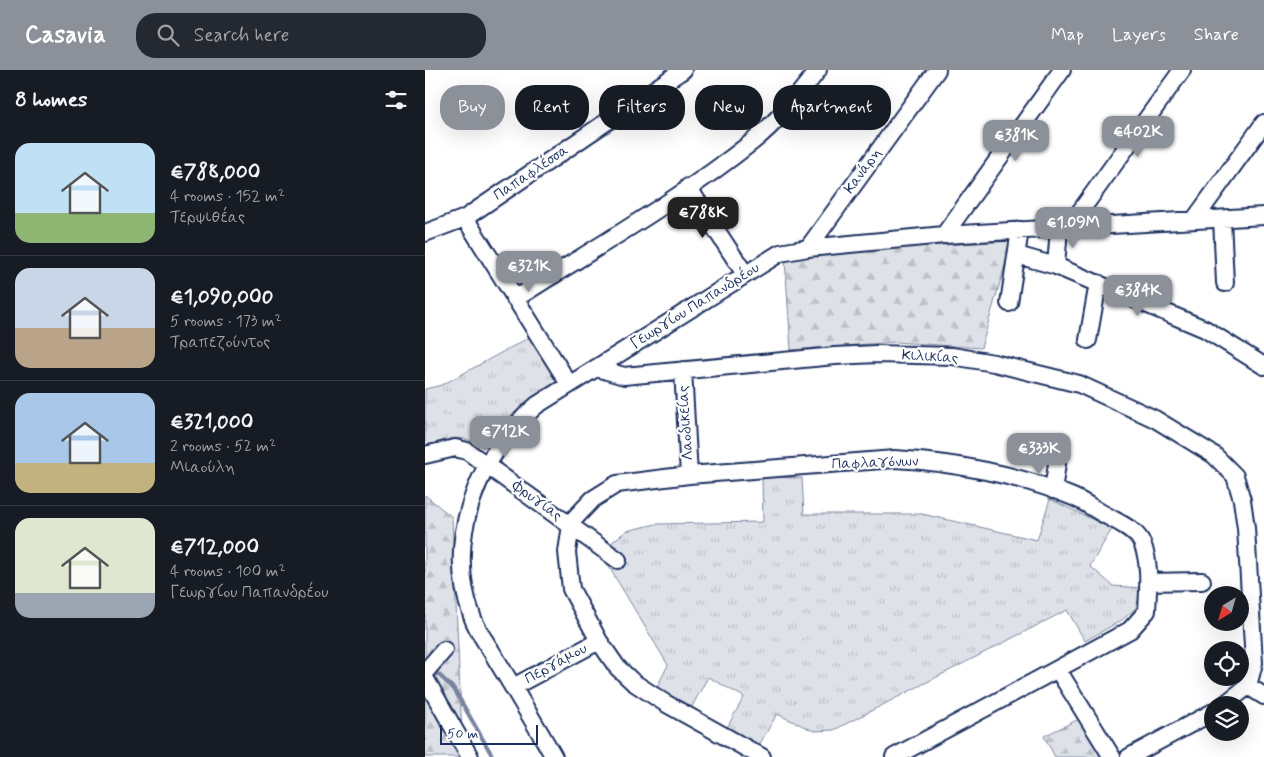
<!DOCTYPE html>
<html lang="en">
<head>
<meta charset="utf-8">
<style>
	body { margin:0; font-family:Mynerve,sans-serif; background:#242831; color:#f1f3f6; height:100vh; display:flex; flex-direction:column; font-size:19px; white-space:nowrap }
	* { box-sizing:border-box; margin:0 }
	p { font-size:16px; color:#9ea1a6 }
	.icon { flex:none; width:28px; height:28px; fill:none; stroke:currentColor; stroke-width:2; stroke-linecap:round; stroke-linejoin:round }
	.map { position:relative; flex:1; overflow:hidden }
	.details { display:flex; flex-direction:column; background:#171b24; width:425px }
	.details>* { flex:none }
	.top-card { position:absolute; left:15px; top:15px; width:475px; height:45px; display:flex; gap:10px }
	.needle { width:32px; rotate:217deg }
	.fabs { position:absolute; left:779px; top:516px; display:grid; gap:10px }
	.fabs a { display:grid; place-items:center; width:45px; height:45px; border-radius:50%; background:#171b24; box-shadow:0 5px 20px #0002; font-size:25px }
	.scale { position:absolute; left:15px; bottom:12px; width:98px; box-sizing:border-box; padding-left:5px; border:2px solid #1b2f5e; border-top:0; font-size:14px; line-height:18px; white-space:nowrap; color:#1b2f5e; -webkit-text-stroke:4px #fff; paint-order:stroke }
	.price { position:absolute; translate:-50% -42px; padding:0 11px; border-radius:10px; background:#8c9099; color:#fff; font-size:16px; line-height:32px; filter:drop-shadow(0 1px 2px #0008) }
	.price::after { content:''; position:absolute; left:50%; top:30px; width:15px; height:11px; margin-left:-8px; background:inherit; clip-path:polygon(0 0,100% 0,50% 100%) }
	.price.selected { background:#222; color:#fff }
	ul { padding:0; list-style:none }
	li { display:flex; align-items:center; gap:15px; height:125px; padding:0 15px }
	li+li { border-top:1px solid #363941 }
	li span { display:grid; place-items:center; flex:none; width:140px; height:100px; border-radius:15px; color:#555 }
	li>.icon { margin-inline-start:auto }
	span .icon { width:60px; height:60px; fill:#fffc; stroke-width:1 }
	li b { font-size:21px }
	h2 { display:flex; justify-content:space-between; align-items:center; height:60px; padding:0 15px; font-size:21px }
	.chip { padding:0 18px; border-radius:20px; background:#171b24; box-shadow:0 5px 20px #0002; font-size:18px; line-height:45px }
	.chip.selected { background:#8c9099; color:#fff }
	header { display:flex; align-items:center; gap:30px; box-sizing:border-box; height:70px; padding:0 25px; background:#8c9099; color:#fff }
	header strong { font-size:24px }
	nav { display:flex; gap:28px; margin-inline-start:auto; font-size:18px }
	.search { width:350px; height:45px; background:#242831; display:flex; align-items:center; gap:12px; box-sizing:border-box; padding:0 18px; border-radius:20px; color:#9ea1a6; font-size:19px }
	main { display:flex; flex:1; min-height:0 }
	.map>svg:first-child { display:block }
	.grass { fill:url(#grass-tufts); stroke:#7c88a2 }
	.forest { fill:url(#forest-firs); stroke:#7c88a2 }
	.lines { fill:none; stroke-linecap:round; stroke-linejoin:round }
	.stream { stroke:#77839f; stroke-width:4 }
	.minor-casing { stroke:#1b2f5e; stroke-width:20 }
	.minor { stroke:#fff; stroke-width:16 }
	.labels { text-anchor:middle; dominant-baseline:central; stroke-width:4.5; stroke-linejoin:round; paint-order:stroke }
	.street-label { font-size:15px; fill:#1b2f5e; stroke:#fff }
</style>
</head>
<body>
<header>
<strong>Casavia</strong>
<div class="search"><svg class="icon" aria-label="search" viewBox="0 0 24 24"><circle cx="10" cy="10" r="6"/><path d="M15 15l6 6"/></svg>Search here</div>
<nav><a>Map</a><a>Layers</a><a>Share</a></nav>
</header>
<main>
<section class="details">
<h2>8 homes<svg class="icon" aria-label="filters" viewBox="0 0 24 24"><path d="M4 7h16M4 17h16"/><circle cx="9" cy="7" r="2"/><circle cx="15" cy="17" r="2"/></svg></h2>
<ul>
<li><span style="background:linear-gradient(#bfe0f5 70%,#8fb573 0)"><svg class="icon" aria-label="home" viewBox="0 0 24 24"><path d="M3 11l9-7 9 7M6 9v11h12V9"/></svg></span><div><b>€788,000</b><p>4 rooms · 152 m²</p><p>Τερψιθέας</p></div></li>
<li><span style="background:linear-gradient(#c9d6e8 60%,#b9a48a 0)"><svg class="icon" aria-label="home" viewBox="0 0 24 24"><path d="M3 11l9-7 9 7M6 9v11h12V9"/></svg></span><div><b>€1,090,000</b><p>5 rooms · 173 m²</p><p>Τραπεζούντος</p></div></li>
<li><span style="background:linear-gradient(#a9c7e8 70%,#c2b280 0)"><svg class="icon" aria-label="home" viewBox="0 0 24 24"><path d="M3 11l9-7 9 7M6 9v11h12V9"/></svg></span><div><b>€321,000</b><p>2 rooms · 52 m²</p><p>Μιαούλη</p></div></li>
<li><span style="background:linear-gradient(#dfe7d0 75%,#9aa5b1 0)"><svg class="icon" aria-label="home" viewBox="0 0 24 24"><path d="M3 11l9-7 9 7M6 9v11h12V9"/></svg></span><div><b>€712,000</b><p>4 rooms · 100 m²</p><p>Γεωργίου Παπανδρέου</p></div></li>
</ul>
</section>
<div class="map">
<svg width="839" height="687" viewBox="0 0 839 687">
	<defs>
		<pattern id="grass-tufts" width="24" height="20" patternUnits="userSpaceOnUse" patternTransform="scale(1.25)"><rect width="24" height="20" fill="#dee1e7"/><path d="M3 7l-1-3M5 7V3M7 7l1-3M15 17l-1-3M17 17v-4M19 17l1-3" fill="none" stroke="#bec1c9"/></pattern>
		<pattern id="forest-firs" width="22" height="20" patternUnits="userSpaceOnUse" patternTransform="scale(1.25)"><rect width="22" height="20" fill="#dee1e7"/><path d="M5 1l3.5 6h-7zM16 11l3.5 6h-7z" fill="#bec1c9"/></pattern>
	</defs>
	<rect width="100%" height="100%" fill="#fff"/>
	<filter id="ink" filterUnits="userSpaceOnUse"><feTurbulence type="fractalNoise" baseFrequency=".02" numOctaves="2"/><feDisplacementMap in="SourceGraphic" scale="10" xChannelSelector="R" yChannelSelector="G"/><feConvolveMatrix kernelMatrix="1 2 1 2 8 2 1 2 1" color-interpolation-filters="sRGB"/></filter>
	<g filter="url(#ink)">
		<path class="grass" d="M105,267L132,313C102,331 80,350 59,378C36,362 25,369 0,376V319L17,315Z
			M337,407L377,408L379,444H497L612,470L625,429L687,459L665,496L688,516L716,518L711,538L697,550L660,571L642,540L409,660L389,661L352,644L333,677L300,661L319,627L283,607L265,640L230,621L243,595L175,482L201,461L231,454L338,452Z"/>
		<path class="forest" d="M587,171L556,278L470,272L366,280L360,190L414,181Z
			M0,425L27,447L38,687H0Z
			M656,648L679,687H630L619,666Z"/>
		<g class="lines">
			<path class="stream" d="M13,604L29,619L68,687"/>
			<g class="minor-casing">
				<path id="minor" d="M263,117L320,204
					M40,148L144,314
					M797,149L800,213
					M769,150L839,53
					M644,157L757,0
					M0,163L40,148L258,0
					M519,165L637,0
					M383,178L512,0
					M592,185L631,196L780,259L839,296
					M631,196L634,158
					M90,229C168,179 254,130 327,72C352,52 373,26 393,0
					M584,233L595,160
					M663,270L673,213
					M172,298L199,306L410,286L452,284L527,286L569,293L654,314L730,349L789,385L810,406L817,430L821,458L829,593L823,616
					M258,300L264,405
					M0,385L30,378L42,381L193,490
					M628,420L632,394
					M723,512L777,511
					M633,600L687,687
					M0,602L19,580
					M0,608L45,687
					M823,616L839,626
					M88,617L174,571
					M799,635L823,616
					M129,687C110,654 91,622 71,589C63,575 52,561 47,546C19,470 52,386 112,335L355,183L383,178L519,165L839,146
					M337,687L240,633L208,612L192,597L174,571L146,519L142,482L146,455L149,449L168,429L192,414L264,405L470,389C526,392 596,405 648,427C660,432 672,441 684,447C695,453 712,461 717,473C726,494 723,519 722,541L705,560L469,687
					M704,687L788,642"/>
			</g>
			<use href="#minor" class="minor"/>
		</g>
	</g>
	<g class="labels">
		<g class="street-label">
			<text transform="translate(438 101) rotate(-54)">Κανάρη</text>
			<text transform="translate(106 103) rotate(-34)">Παπαφλέσσα</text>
			<text transform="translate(270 236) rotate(-32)">Γεωργίου Παπανδρέου</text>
			<text transform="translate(505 287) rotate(3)">Κιλικίας</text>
			<text transform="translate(261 353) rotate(-94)">Λαοδικείας</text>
			<text transform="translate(450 393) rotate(-2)">Παφλαγόνων</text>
			<text transform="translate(112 431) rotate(36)">Φρυγίας</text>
			<text transform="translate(131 594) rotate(-29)">Περγάμου</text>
		</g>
	</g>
</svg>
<div class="fabs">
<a><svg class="needle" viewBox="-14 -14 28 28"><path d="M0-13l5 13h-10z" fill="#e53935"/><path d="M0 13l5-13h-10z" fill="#9ea1a6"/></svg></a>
<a><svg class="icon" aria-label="locate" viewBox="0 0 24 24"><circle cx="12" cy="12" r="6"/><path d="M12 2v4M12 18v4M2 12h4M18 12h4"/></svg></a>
<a><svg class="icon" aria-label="layers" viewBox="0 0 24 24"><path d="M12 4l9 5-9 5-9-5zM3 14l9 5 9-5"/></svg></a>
</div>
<div class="scale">50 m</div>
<b class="price" style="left:713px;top:88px">€402K</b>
<b class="price" style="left:591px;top:92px">€381K</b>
<b class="price selected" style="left:278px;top:169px">€788K</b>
<b class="price" style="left:648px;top:179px">€1.09M</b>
<b class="price" style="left:104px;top:223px">€321K</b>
<b class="price" style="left:713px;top:247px">€384K</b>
<b class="price" style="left:80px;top:388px">€712K</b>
<b class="price" style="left:614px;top:405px">€333K</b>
<div class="top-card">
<a class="chip selected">Buy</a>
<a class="chip">Rent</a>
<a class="chip">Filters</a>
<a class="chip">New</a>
<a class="chip">Apartment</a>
</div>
</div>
</main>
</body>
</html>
